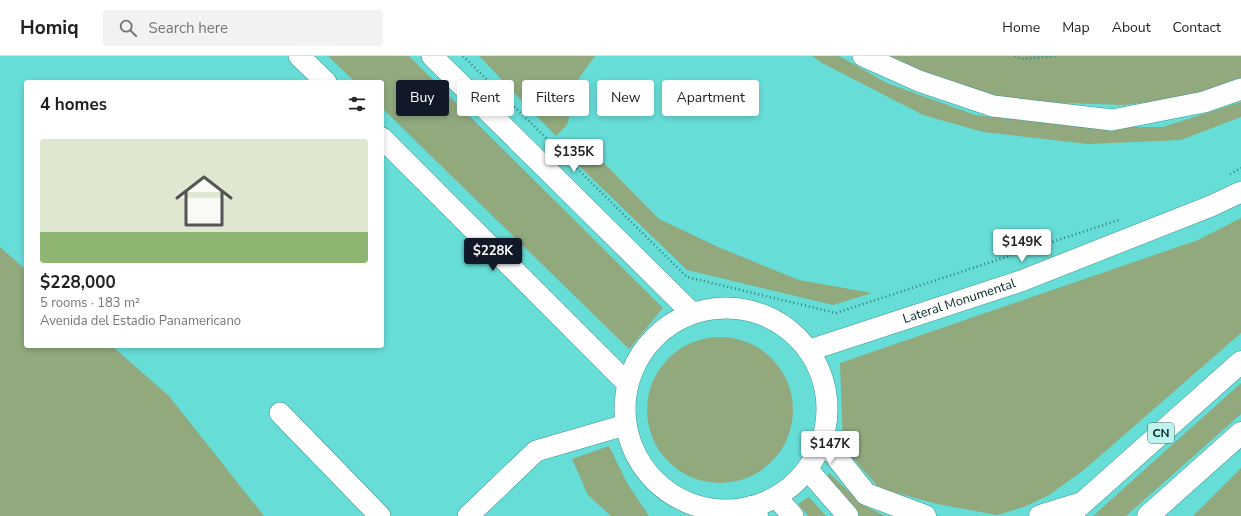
<!DOCTYPE html>
<html lang="en">
<head>
<meta charset="utf-8">
<style>
	body { margin:0; font-family:"Nunito Sans",sans-serif; background:#f2f2f2; color:#202124; height:100vh; display:flex; flex-direction:column; font-size:15px; white-space:nowrap }
	* { box-sizing:border-box; margin:0 }
	p { font-size:13px; color:#757577 }
	.icon { flex:none; width:22px; height:22px; fill:none; stroke:currentColor; stroke-width:2; stroke-linecap:round; stroke-linejoin:round }
	.map { position:relative; flex:1; overflow:hidden }
	.sheet { position:absolute; left:24px; top:24px; width:360px; height:268px; display:flex; flex-direction:column; background:#fff; border-radius:4px; box-shadow:0 2px 6px #0003 }
	.sheet>* { flex:none }
	.banner { position:absolute; left:396px; top:24px; width:380px; height:36px; display:flex; gap:8px }
	.price { position:absolute; translate:-50% -34px; padding:0 9px; border-radius:4px; background:#fff; color:#222; font-size:13px; line-height:26px; filter:drop-shadow(0 1px 2px #0008) }
	.price::after { content:''; position:absolute; left:50%; top:24px; width:12px; height:9px; margin-left:-6px; background:inherit; clip-path:polygon(0 0,100% 0,50% 100%) }
	.price.selected { background:#111827; color:#fff }
	ul { padding:0; list-style:none }
	li { display:grid; align-content:center; gap:8px; height:212px; padding:0 16px }
	li span { display:grid; place-items:center; height:124px; border-radius:4px; color:#555 }
	li>.icon { margin-inline-start:auto }
	span .icon { width:72px; height:72px; fill:#fffc; stroke-width:1 }
	li b { font-size:17px }
	h2 { display:flex; justify-content:space-between; align-items:center; height:48px; padding:0 16px; font-size:17px }
	.tag { padding:0 14px; border-radius:4px; background:#fff; box-shadow:0 2px 6px #0003; font-size:14px; line-height:36px }
	.tag.selected { background:#111827; color:#fff }
	header { display:flex; align-items:center; gap:24px; box-sizing:border-box; height:56px; padding:0 20px; background:#fff; border-bottom:1px solid #e0e0e0 }
	header strong { font-size:19px }
	nav { display:flex; gap:22px; margin-inline-start:auto; font-size:14px }
	.search { width:280px; height:36px; background:#f2f2f2; display:flex; align-items:center; gap:10px; box-sizing:border-box; padding:0 14px; border-radius:4px; color:#757577; font-size:15px }
	.map>svg:first-child { display:block }
	.green { fill:#91a97d }
	.lines { fill:none; stroke-linecap:round; stroke-linejoin:round }
	.minor-casing { stroke:#3a9591; stroke-width:22 }
	.highway-casing { stroke:#3a9591; stroke-width:23 }
	.path { stroke:#34817e; stroke-width:2.5; stroke-dasharray:1 3; stroke-linecap:butt }
	.minor { stroke:#fff; stroke-width:21 }
	.highway { stroke:#fff; stroke-width:22 }
	.labels { text-anchor:middle; dominant-baseline:central; stroke-width:4; stroke-linejoin:round; paint-order:stroke }
	.shield { fill:#bff3f0; stroke:#396160; stroke-width:1 }
	.shield-label { font-size:12px; font-weight:bold; fill:#002322 }
	.street-label { font-size:13px; fill:#002322; stroke:#bff3f0 }
</style>
</head>
<body>
<header>
<strong>Homiq</strong>
<div class="search"><svg class="icon" aria-label="search" viewBox="0 0 24 24"><circle cx="10" cy="10" r="6"/><path d="M15 15l6 6"/></svg>Search here</div>
<nav><a>Home</a><a>Map</a><a>About</a><a>Contact</a></nav>
</header>
<div class="map">
<svg width="1241" height="460" viewBox="0 0 1241 460">
	<rect width="100%" height="100%" fill="#67ddd8"/>
	<path class="green" d="M328,0H409L663,252L629,293L382,52V26H355Z
		M479,0H595L579,22L567,69L556,80Z
		M812,0H839L887,27L975,59L1082,71H1163L1241,46V61L1181,84L1088,88L983,76L923,59L822,7Z
		M888,0H1241V26L1206,38L1125,49L1008,45L914,15Z
		M590,93L659,163L718,191L799,224L872,237L833,249L687,214L574,105Z
		M1241,162V277L1085,413L1049,439L1024,451L997,459L937,448L879,432L843,391L840,307L1198,184Z
		M0,191L26,214V290H112L169,340L264,460H0Z
		M647 354a73 73 0 1 1 146 0a73 73 0 1 1-146 0Z
		M1241,327V358L1126,460H1093Z
		M609,390L627,427L649,460H611L588,439L572,403Z
		M1241,412V460H1193Z
		M829,417L863,449L885,460H859L826,423Z
		M809,441L826,460H808L798,448Z"/>
	<g class="lines">
		<g class="minor-casing">
			<g id="minor">
				<path d="M299,0L326,26"/>
				<path d="M432,0L692,257"/>
				<path d="M863,0L919,25L993,50L1112,64L1204,46L1241,33"/>
				<path d="M382,82L627,327"/>
				<circle cx="726" cy="353" r="101"/>
				<path id="s1" d="M810,294L1021,225L1211,150L1241,136"/>
				<path d="M280,357L380,460"/>
				<path d="M807,413L848,460"/>
				<path d="M776,441L793,460"/>
				<path d="M468,460L536,395L625,369"/>
			</g>
		</g>
		<g class="highway-casing">
			<path id="highway" d="M823,384L866,438L925,460
				M751,451L757,460
				M1040,460L1082,447
				M1068,460L1241,306
				M1148,460L1241,377"/>
		</g>
		<path class="path" d="M463,0L687,221L836,257L1119,164
			M1015,0L1021,3L1057,0
			M1230,118L1241,112"/>
		<use href="#minor" class="minor"/>
		<use href="#highway" class="highway"/>
	</g>
	<g class="labels">
		<rect class="shield" x="1148" y="367" width="26" height="20" rx="3"/>
		<g class="shield-label">
			<text x="1161" y="377">CN</text>
		</g>
		<g class="street-label">
			<text stroke="none"><textPath href="#s1" startOffset="157">Lateral Monumental</textPath></text>
		</g>
	</g>
</svg>
<b class="price" style="left:574px;top:117px">$135K</b>
<b class="price" style="left:1022px;top:207px">$149K</b>
<b class="price selected" style="left:493px;top:216px">$228K</b>
<b class="price" style="left:830px;top:409px">$147K</b>
<div class="banner">
<a class="tag selected">Buy</a>
<a class="tag">Rent</a>
<a class="tag">Filters</a>
<a class="tag">New</a>
<a class="tag">Apartment</a>
</div>
<section class="sheet">
<h2>4 homes<svg class="icon" aria-label="filters" viewBox="0 0 24 24"><path d="M4 7h16M4 17h16"/><circle cx="9" cy="7" r="2"/><circle cx="15" cy="17" r="2"/></svg></h2>
<ul>
<li><span style="background:linear-gradient(#dfe7d0 75%,#8fb573 0)"><svg class="icon" aria-label="home" viewBox="0 0 24 24"><path d="M3 11l9-7 9 7M6 9v11h12V9"/></svg></span><div><b>$228,000</b><p>5 rooms · 183 m²</p><p>Avenida del Estadio Panamericano</p></div></li>
</ul>
</section>
</div>
</body>
</html>
